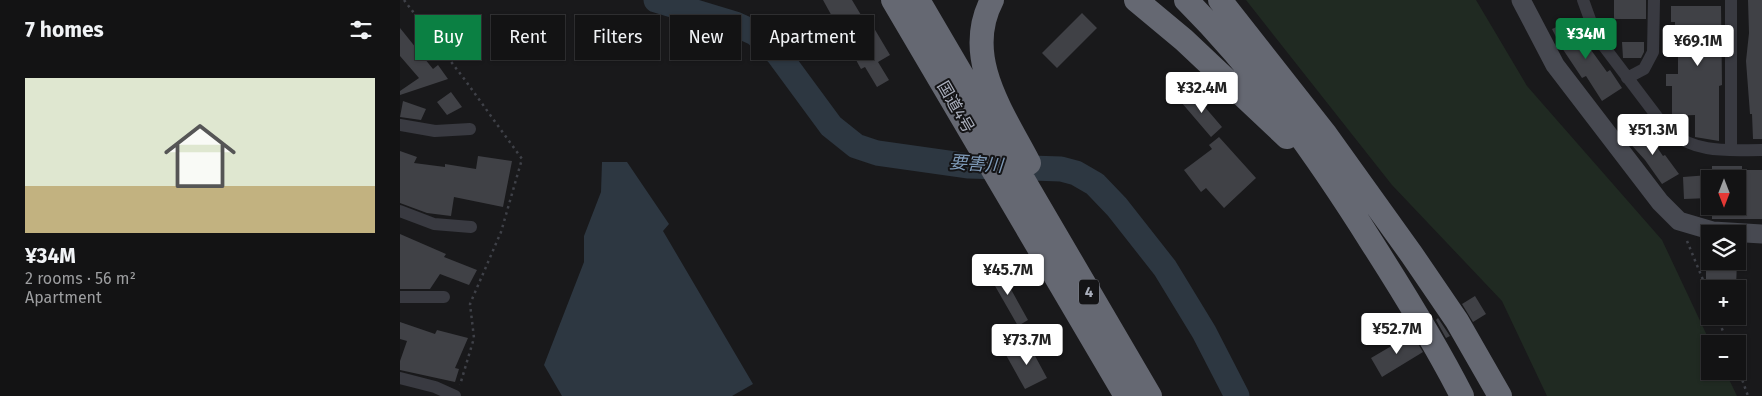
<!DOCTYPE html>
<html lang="en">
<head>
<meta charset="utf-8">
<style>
	body { margin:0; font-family:"Fira Sans","Noto Sans JP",sans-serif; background:#202022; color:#f1f3f6; height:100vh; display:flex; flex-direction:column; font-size:19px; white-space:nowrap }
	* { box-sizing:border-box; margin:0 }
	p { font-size:16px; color:#9d9ea0 }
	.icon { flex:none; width:28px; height:28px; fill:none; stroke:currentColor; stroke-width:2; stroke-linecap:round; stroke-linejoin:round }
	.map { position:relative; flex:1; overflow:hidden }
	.panel { display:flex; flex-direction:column; background:#131314; width:400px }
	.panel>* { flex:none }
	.guide { position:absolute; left:15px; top:15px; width:475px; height:45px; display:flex; gap:10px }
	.needle { width:32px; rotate:180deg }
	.fabs { position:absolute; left:1301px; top:170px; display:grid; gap:10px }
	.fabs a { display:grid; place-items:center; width:45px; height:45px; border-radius:0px; background:#131314; box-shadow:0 1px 4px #0004,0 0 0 1px #323234; font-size:25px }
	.price { position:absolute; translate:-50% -42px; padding:0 11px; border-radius:5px; background:#fff; color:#222; font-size:16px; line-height:32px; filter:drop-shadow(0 1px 2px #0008) }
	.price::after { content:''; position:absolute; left:50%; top:30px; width:15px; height:11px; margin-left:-8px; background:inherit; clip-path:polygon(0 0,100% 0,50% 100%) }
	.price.selected { background:#0b8043; color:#fff }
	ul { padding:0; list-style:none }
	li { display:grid; align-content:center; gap:10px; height:265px; padding:0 25px }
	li+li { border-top:1px solid #323234 }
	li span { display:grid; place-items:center; height:155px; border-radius:0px; color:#555 }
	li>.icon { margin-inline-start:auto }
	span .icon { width:90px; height:90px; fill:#fffc; stroke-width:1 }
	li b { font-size:21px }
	h2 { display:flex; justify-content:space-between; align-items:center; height:60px; padding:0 25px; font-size:21px }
	.chip { padding:0 18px; border-radius:0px; background:#131314; box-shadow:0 1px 4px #0004,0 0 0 1px #323234; font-size:18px; line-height:45px }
	.chip.selected { background:#0b8043; color:#fff }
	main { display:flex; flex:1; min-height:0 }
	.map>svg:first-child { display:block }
	.green { fill:#202a22 }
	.water { fill:#2d3741 }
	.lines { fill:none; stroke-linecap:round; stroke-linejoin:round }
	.river { stroke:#2d3741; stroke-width:25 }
	.building { fill:#404146 }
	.path { stroke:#3f4148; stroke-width:2.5; stroke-dasharray:2.5 4; stroke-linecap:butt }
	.street { stroke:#393a41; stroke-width:12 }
	.secondary { stroke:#474951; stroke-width:19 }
	.highway { stroke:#656872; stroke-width:24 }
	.labels { text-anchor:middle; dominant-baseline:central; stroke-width:4; stroke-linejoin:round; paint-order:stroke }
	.shield { fill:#141416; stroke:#7d808a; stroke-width:1 }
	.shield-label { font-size:15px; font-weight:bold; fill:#aaafbc }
	.street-label { font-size:16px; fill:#aaafbc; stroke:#141416 }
	.water-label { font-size:18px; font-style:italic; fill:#7f9bb9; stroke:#141416 }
</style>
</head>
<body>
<main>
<section class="panel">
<h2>7 homes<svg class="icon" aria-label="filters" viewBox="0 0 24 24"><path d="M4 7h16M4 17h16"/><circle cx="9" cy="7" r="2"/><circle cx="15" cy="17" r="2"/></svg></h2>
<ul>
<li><span style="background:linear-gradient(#dfe7d0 70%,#c2b280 0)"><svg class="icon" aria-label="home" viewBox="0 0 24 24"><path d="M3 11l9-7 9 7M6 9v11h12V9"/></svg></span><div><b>¥34M</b><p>2 rooms · 56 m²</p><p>Apartment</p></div></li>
</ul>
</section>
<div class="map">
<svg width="1362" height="396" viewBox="0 0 1362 396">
	<rect width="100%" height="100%" fill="#19191b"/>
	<path class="green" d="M846,0H1076L1127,86L1262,240L1311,344L1310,371H1325L1337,396H1147L1102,301L992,185Z"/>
	<path class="water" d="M202,162H227L269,224L263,231L353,384L332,396H162L144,365L184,262V236L201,192Z"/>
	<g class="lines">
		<path class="river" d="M256,0L335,24L355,33L378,54L431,126L456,146L477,153L569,166L661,169L676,173L695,184L717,207L765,268L804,332L837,396"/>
	</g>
	<path class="building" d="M423,0H452L464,20L468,18L490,55L478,62L489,80L477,87L465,67L461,69Z
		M1214,0H1246V19H1214Z
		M1348,0H1362V139H1353L1352,114H1350L1346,61L1349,33Z
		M1271,6H1321L1322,85L1319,86V141L1295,137V115L1272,116V86H1266V74H1278V52H1274L1275,22H1271Z
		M682,13L697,28L657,68L642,53Z
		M1175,19L1186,43L1207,72L1210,70L1222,88L1202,101L1186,76L1182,78L1160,45L1152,29Z
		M0,28L33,69L38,65L48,79L0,95V91L19,78L0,56Z
		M1222,42H1244V52L1241,58H1223Z
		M51,92L62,107L47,115L37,102Z
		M792,92L822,127L811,137L781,102Z
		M3,101L26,109L21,120L0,117Z
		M1243,127L1263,156L1265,155L1279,174L1262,184L1245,160L1227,140Z
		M819,137L856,178L824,208L806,188L801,192L784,170L812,149L809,145Z
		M0,151L17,157L14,163L45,167V164L76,169L78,156L112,161L103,207L54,197L51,216L27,213L0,203Z
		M1312,166H1342V170H1362V219H1312V206H1338V179H1312Z
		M1309,175L1310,198L1284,199L1283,177Z
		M0,234L46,254L44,257L77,270L69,285L40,274L30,289H0Z
		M1306,261H1337L1336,288L1306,287Z
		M598,266L628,320L618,326L587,272Z
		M1075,296L1086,314L1073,322L1062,304Z
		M1038,318L1050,336L1046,338L1036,320Z
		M0,322L35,334L37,330L68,338L55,368L59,369L55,382L0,370V361L7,341L0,339Z
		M1012,334L1023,352L982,377L971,358Z
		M628,343L647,378L625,389L606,355Z"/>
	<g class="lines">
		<path class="path" d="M4,0L65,80L122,159L101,232L70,304L74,338L60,385
			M1287,241L1310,297
			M1317,316L1328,344
			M1338,368L1348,396"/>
		<path class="street" d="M1183,0L1196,36L1268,131C1299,154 1326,150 1362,150
			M1331,0V150
			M1227,78L1244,69L1253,52L1254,0
			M0,125L35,131L70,129
			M0,211L34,224L71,227
			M0,297H44
			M0,378L35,387L55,396"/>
		<path class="secondary" d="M1121,0L1155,65L1260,202L1279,221L1313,231L1362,234"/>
		<path class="highway" d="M493,0L726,396
			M518,0L750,396
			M592,0C562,57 603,113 629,163
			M736,0L784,40L887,137
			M786,0C858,72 918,157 972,243C1004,293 1035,343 1062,396
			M820,0L926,135L1012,255L1057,321L1100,396"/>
	</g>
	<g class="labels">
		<rect class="shield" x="679" y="279.5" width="20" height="25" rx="4"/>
		<g class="shield-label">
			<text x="689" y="292">4</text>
		</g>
		<g class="street-label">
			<text transform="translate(556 107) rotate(60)">国道4号</text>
		</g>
		<g class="water-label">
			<text transform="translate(576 164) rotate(4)">要害川</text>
		</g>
	</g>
</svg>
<div class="fabs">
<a><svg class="needle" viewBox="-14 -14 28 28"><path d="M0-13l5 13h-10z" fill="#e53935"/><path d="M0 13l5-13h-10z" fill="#9d9ea0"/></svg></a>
<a><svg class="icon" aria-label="layers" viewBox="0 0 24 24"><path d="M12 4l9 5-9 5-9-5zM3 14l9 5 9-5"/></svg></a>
<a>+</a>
<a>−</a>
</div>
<b class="price selected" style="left:1186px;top:60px">¥34M</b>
<b class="price" style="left:1298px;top:67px">¥69.1M</b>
<b class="price" style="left:802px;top:114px">¥32.4M</b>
<b class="price" style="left:1253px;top:156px">¥51.3M</b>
<b class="price" style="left:608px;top:296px">¥45.7M</b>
<b class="price" style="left:997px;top:355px">¥52.7M</b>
<b class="price" style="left:627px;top:366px">¥73.7M</b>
<div class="guide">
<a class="chip selected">Buy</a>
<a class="chip">Rent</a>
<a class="chip">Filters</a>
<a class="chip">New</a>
<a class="chip">Apartment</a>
</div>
</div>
</main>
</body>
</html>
